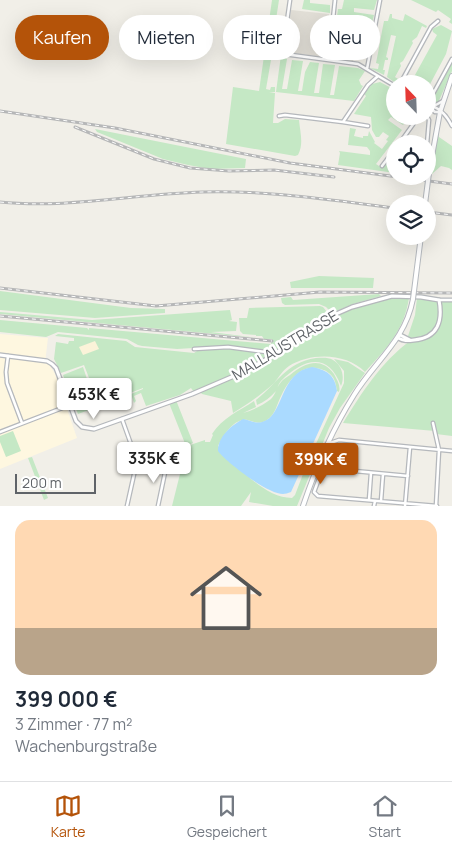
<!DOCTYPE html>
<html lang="de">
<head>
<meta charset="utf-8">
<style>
	body { margin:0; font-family:Manrope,sans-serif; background:#f6f6f7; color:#1f2937; height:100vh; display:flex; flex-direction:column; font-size:19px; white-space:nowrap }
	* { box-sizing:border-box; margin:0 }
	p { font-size:16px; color:#747a83 }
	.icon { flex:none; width:28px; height:28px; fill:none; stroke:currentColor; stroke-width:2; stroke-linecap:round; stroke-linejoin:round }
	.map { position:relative; height:506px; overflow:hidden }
	.panel { display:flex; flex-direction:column; background:#fff; flex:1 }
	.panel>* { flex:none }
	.top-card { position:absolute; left:15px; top:15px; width:422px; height:45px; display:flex; gap:10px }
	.needle { width:32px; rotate:337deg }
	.fabs { position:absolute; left:386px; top:75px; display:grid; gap:10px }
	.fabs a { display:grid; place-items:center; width:50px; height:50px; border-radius:50%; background:#fff; box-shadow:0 5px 20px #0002; font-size:25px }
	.scale { position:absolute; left:15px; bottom:12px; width:81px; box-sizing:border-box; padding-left:5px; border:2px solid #5f6368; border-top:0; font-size:14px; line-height:18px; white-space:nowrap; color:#5f6368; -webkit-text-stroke:4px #fff; paint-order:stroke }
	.price { position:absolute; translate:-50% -42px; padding:0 11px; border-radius:5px; background:#fff; color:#222; font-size:16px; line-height:32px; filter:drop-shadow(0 1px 2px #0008) }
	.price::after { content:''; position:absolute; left:50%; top:30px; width:15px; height:11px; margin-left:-8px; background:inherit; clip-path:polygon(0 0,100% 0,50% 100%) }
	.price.selected { background:#b45309; color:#fff }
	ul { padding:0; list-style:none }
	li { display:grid; align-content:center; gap:10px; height:265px; padding:0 15px }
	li+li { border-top:1px solid #e0e1e3 }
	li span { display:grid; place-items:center; height:155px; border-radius:15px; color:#555 }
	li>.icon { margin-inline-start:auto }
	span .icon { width:90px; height:90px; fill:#fffc; stroke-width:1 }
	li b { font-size:21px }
	.pill { padding:0 18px; border-radius:22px; background:#fff; box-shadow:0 5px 20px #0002; font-size:18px; line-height:45px }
	.pill.selected { background:#b45309; color:#fff }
	.tab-bar { display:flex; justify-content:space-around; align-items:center; height:70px; border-top:1px solid #e0e1e3; background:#fff; font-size:14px; color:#747a83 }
	.tab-bar a { display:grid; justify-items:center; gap:2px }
	.tab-bar .selected { color:#b45309 }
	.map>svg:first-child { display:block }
	.commercial { fill:#fef7e0 }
	.education { fill:#e1ded6 }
	.green { fill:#c5e8c5 }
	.sand { fill:#fbf3d9 }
	.water { fill:#aadaff }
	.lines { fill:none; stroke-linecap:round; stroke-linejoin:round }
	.minor-casing { stroke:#b5b8bc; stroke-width:5 }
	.tertiary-casing { stroke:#b5b8bc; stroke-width:5.5 }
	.secondary-casing { stroke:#b6babf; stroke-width:6 }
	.minor { stroke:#fff; stroke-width:2.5 }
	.tertiary { stroke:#fff; stroke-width:3 }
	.secondary { stroke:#fff; stroke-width:4 }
	.rail-casing { stroke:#b6b7b8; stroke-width:3 }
	.rail { stroke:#fff; stroke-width:1; stroke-dasharray:4; stroke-linecap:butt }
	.secondary-bridge-casing { stroke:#b6babf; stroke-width:6; stroke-linecap:butt }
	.secondary-bridge { stroke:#fff; stroke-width:4 }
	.labels { text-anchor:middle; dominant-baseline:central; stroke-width:5; stroke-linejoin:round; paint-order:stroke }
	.street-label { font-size:15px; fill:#5f6368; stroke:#fff }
</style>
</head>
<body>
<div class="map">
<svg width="452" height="506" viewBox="0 0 452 506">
	<rect width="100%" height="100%" fill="#f1efe8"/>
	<path class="commercial" d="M0,334L48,338L45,363L49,364L55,374L77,438L0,469Z"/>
	<path class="education" d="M291,10L329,14L324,57L286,52Z
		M340,44L355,45L353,61L338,59Z"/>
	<path class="green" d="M272,0H279L275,26L270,25L269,35L271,36L270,46H275L277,34L284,35L282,50H276L275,54H272L266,89L270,90L271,87H275V92H269L275,93L273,123H278L285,119L299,120C300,132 304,144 298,155L295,156L226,144L233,87L259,91Z
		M304,0H310V3L330,5V13L302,9Z
		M344,0H377L374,10L354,8V12L374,15L371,27L351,24V29L370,31L371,35L365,37L364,39L339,36L341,17L337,16L338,9H342Z
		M411,0H452V24L449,22L451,19L438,10L436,12Z
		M390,14H392V18L403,21L405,14L427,26L426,28L422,26L417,37L412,41L413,43L403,61L400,63L401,66L395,77L398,79L397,84L387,77L396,36L391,35L386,57L388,58V60H385L383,70H385L384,75L370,68L378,69L379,64L376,63C379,49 381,35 384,21H388Z
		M441,25L452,31L446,54L428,88V84H410L437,35L433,32L432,29Z
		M281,55L287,59L282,89H287L292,60L303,61L298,91H302L305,72L310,62L319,63L314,93H319L323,64L335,65L330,95H334L339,66L358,68L365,71L359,80L361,85L363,86L354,101L276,92Z
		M452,61V71L438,103L432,100Z
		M380,82L395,90V116H404L408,119L403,125L391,117L388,120L402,130L376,164L382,168L394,153L395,173L338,165L340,153L339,151L370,155V151L367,147L348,145L350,128L356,129L354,136L363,138V136H368L369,131L375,142L374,143L382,149L388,141L386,140L389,136L383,132L379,137H376L372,130L371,117L354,114L366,96L364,94L372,84Z
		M95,129L246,159L245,168L210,169L188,165L163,159L97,132Z
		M438,132L439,137L452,146V170L449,168L441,166L432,174Z
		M319,276L374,278L373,288H291L290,282Z
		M0,291L131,308L165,309V313L95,318L0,310Z
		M379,294L381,296L353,304L332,313L326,307L319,304L285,305L282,303L281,298L291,297L293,300Z
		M397,298H409C404,330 387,348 365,372C347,353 311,352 289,366C283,370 279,377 274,383C261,395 248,404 233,413L231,401L202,394L200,392C224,383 295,353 306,332C335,313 363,302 397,298Z
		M417,298L452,300V436L436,434L435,431L343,423C361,394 381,362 410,341L408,336L415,315Z
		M320,306L323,307L327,312L326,316L273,354L265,351L226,346L177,349L142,346L138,345L127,339L58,332L46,337L0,332V320L87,328L89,330V328L271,344L272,339H264L262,336H256V335L243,334L240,331L239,318H247L249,308Z
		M230,310L232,320L229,321L237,322L236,331L211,332L259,338L0,314V312L92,320Z
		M58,334L126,341L135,347L194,353C206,342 247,351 263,353L267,354L268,357L238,374L194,392L191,388L180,395L146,406L141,393L134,396L136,401L134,403L131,394L143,389V388L107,402H104L103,399L98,401L84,365L61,373L54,359L56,342L68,344L69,341H74V338L55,336Z
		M316,358C321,358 328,357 333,360C342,365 345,377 341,386C328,351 303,359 281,381C278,384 278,388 276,391C271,397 264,402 257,405L256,400C278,383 285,363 316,358Z
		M334,359L348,362L365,373L340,408L329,428L297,506H273L249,502L251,492L241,506H172L180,474L188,466L186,462L189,452L187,446L205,440V442H210L213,435L212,434C222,418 239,411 254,401L256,407L243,413C253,410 262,406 271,399C276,394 276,388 281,382C283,379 287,377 290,375C304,363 321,356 334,374C337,380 341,386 339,392L337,391C336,385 335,378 330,374C326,370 321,369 316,368C300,365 288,382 282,394C277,403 276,414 267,420C260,425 255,422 248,420C234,417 223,436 218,446C236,464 263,498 292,498L295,495L308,461L344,383V371Z
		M83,367L88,382L68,389L63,375Z
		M78,388L79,397L92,392L97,407L78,414L72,399L74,398L70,390Z
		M176,400L193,443L186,446L169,403Z
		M13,431L21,451L6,457L0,442V436Z
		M32,457L48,498L44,500L28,458Z"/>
	<path class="sand" d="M95,341L99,349L83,355L79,347Z"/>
	<path class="water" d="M312,367C327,370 335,375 337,391L291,492C288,493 285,494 283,494C268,494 227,463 218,451C218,436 232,425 243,419C250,420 255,424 262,422C284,417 279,372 312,367Z"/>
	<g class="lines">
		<g class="minor-casing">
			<path id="minor" d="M290,0L283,49L284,54L358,64L395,86
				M335,0L331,38L372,43
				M367,69L380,0
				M400,84L431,27L438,21
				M428,103L452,59
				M428,105C439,107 447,116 452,126
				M428,106L435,112H440
				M434,106L443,101
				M279,116L285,115L343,122L368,85L378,76
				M343,122L368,126
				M399,144L419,116
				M427,144L429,120L427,116
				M382,166L395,149
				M422,177V176
				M439,300H452
				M194,349L228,347L266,352L271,356
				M8,356L6,372L7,383L22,423
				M122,419L137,461L127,506
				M433,423L439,450L436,506
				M0,432L70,405
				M327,444L339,440L452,451
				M136,467L157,460L165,461L167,463L158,506
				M408,476L323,468L314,492L318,496L437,506
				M369,500L371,473
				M381,501L383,474
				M374,506L375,501
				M405,506L410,447"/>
		</g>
		<g class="tertiary-casing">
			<path id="tertiary" d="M400,335L410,340
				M0,355L47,361L52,364L56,368L76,421L82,427L94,429L192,394L241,373L272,356L320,321L352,307L392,296L421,297L439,300C443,321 438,338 414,340C407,341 404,341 398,338"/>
		</g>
		<g class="secondary-casing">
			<path id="secondary" d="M429,173L440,112L452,76
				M303,506C316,467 332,430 354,395C375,361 405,341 413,299"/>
		</g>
		<use href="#minor" class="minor"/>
		<use href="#tertiary" class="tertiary"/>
		<use href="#secondary" class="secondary"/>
		<g class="rail-casing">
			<path id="rail" d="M0,111L115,128L290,163L452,184
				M75,127L154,159L190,168L229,171L274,170L334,177
				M0,202C66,209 135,194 202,192C266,190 331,200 395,208
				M428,212L452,215
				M0,288L156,306L320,292L452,293
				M0,316L272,341"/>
		</g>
		<use href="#rail" class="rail"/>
		<g class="secondary-bridge-casing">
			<path id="secondary-bridge" d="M425,204L429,173
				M413,299L421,236"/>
		</g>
		<use href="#secondary-bridge" class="secondary-bridge"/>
	</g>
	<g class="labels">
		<g class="street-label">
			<text transform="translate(285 345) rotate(-31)">MALLAUSTRASSE</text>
		</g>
	</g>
</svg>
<div class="fabs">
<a><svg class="needle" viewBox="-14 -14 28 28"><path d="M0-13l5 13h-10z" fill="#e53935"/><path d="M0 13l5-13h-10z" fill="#747a83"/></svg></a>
<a><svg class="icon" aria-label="locate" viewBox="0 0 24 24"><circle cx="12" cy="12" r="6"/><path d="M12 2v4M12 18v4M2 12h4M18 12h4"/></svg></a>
<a><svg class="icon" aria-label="layers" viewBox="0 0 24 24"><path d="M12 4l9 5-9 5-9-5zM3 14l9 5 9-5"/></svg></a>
</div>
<div class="scale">200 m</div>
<b class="price" style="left:94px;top:420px">453K €</b>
<b class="price" style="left:154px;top:484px">335K €</b>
<b class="price selected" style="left:321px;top:485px">399K €</b>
<div class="top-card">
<a class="pill selected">Kaufen</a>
<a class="pill">Mieten</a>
<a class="pill">Filter</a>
<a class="pill">Neu</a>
</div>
</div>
<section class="panel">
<ul>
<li><span style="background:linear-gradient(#ffd9b3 70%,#b9a48a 0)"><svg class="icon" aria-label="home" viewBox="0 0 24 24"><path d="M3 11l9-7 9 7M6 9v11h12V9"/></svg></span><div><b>399 000 €</b><p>3 Zimmer · 77 m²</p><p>Wachenburgstraße</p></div></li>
</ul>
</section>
<nav class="tab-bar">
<a class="selected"><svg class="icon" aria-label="map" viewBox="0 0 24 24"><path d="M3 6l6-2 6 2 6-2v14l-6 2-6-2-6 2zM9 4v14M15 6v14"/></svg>Karte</a>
<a><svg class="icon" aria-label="saved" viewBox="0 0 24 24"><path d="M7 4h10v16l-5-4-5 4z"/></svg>Gespeichert</a>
<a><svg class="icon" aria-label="home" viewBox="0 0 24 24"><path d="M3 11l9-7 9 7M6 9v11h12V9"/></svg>Start</a>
</nav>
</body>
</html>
